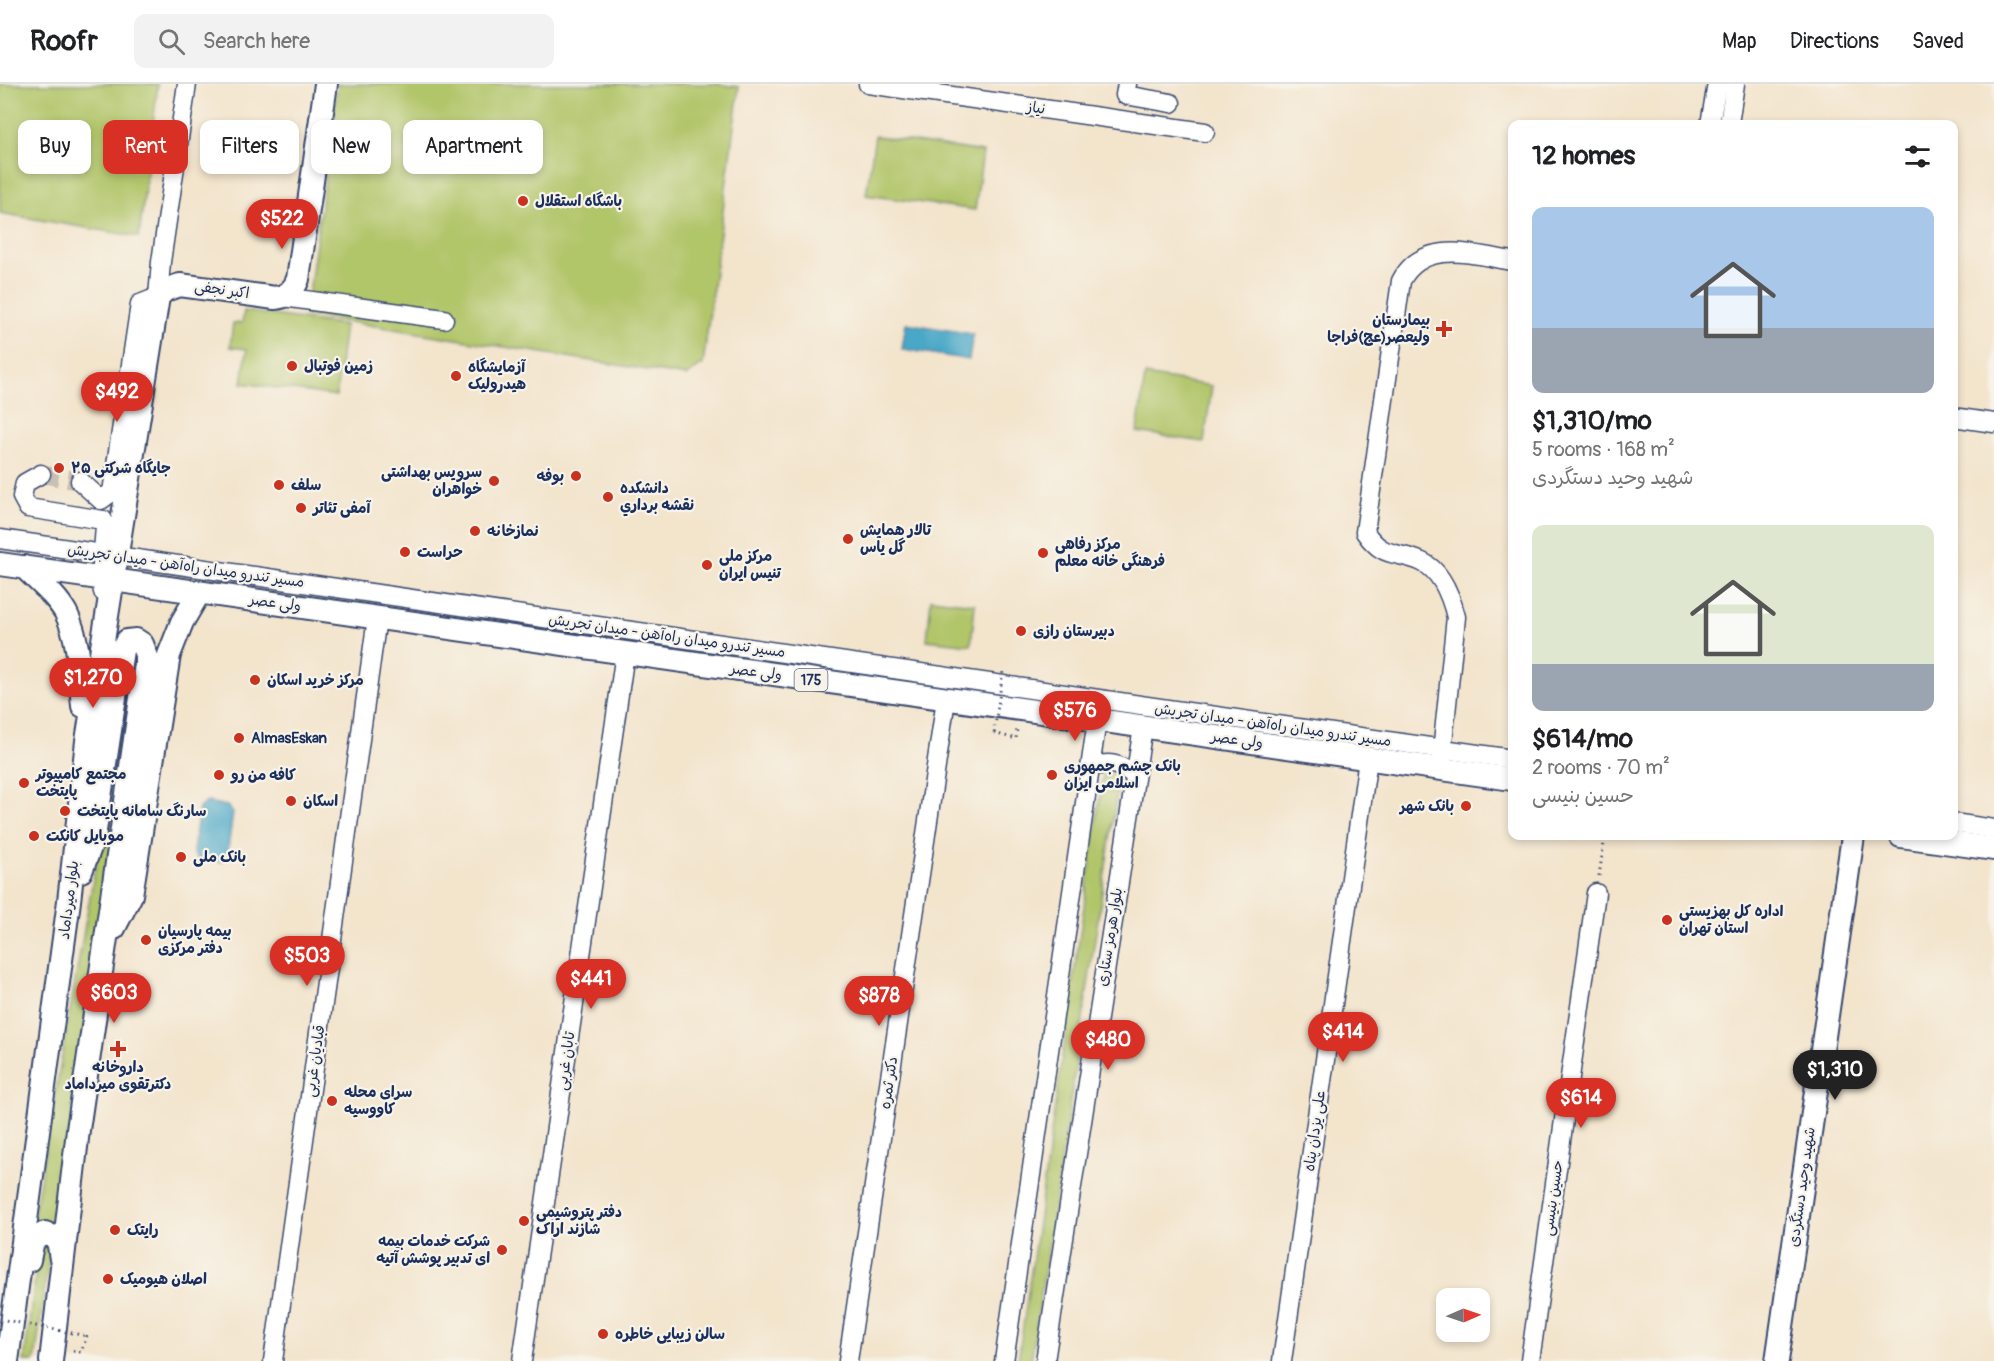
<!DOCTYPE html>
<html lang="en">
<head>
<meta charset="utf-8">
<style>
	body { margin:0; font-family:Pangolin,"Playpen Sans Arabic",sans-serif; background:#f2f2f2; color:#202124; height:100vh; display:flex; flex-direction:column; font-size:22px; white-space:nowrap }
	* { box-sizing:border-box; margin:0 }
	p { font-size:20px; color:#757577 }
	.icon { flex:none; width:33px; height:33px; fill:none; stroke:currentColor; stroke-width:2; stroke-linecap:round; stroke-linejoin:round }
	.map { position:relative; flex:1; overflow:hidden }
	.drawer { position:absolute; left:1508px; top:36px; width:450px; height:720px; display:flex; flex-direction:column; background:#fff; border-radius:12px; box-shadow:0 3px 9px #0003 }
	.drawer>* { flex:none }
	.hud { position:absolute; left:18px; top:36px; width:570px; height:54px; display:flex; gap:12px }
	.needle { width:39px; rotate:88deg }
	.buttons { position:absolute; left:1436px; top:1204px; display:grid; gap:12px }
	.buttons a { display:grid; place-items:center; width:54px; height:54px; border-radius:12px; background:#fff; box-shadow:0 3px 9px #0003; font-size:30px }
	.price { position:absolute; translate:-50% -51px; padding:0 14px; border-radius:21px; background:#d93025; color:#fff; font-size:20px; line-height:39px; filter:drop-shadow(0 2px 3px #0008) }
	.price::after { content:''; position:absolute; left:50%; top:36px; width:18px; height:14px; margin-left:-9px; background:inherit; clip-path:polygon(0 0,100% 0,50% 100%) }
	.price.active { background:#222; color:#fff }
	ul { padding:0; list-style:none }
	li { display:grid; align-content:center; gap:12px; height:318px; padding:0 24px }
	li span { display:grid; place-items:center; height:186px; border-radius:12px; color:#555 }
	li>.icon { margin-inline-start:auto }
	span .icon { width:108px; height:108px; fill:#fffc; stroke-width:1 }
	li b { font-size:26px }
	h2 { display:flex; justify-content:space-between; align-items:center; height:72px; padding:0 24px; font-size:26px }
	.pill { padding:0 21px; border-radius:12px; background:#fff; box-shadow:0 3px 9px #0003; font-size:21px; line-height:54px }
	.pill.active { background:#d93025; color:#fff }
	header { display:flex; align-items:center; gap:36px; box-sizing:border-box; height:84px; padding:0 30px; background:#fff; border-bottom:2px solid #e0e0e0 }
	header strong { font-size:28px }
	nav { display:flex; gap:33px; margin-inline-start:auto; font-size:21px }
	.search { width:420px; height:54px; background:#f2f2f2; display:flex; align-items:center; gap:15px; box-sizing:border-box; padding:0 21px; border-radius:12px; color:#757577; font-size:22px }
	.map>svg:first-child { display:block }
	.green { fill:#b1c569; stroke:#667a64; stroke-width:1.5 }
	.water { fill:#48a7c7; stroke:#326b92; stroke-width:1.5 }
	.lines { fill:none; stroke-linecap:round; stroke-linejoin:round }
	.minor-tunnel { stroke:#c8c0b6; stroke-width:18; stroke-dasharray:18 9; stroke-linecap:butt }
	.minor-casing { stroke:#3b4a6e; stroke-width:21 }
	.major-casing { stroke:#3b4a6e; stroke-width:26 }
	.path { stroke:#3b4a6e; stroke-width:3; stroke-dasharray:1.5 4.5; stroke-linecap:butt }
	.minor { stroke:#fff; stroke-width:18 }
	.major { stroke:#fff; stroke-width:22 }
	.path-bridge { stroke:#3b4a6e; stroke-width:3; stroke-dasharray:1.5 4.5; stroke-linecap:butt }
	.poi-dot { fill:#c8321e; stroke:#f7f3e8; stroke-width:2 }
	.labels { text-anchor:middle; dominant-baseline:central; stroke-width:4.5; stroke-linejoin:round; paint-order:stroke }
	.shield { fill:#f7f3e8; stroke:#5d6a87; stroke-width:1.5 }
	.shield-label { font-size:14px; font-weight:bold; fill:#1b2f5e }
	.street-label { font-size:15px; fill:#1b2f5e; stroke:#f7f3e8 }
	.poi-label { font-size:15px; font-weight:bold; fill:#1b2f5e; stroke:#f7f3e8; text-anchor:start }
</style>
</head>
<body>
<header>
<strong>Roofr</strong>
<div class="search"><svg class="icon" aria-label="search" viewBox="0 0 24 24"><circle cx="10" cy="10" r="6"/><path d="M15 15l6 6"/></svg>Search here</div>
<nav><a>Map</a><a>Directions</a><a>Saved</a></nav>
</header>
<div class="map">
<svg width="1994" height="1277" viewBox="0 0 1994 1277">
	<rect width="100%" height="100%" fill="#f7f3e8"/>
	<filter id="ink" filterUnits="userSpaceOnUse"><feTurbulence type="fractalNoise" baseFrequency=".0167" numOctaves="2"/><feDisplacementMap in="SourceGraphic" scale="12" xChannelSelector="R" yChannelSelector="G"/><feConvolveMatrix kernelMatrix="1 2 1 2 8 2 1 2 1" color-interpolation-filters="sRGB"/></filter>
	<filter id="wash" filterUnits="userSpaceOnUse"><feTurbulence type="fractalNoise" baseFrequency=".008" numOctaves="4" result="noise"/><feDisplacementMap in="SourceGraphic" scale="24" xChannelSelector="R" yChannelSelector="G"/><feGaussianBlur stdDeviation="1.35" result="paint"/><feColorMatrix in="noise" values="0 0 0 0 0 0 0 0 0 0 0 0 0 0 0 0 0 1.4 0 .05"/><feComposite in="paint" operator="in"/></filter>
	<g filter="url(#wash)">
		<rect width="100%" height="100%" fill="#f3e4cc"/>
		<path class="green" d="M0,0H158L139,153L0,129Z
			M338,0H715L739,3L703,280L686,292L306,231Z
			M875,52L983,68L975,126L866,111Z
			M244,227L345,241L336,312L242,299L247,265L230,263L233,239H242Z
			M1145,291L1212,302L1204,358L1137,348Z
			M931,515L975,520L971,561L927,556Z
			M133,568L142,580L54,1144L41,1139L32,1142Z
			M1115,687L1119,696L1031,1277H1018L1103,691Z
			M43,1163L48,1165L49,1172L35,1277H24L38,1171Z"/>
		<path class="water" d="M906,239L973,250L969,276L902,265Z
			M207,718L227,722L233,729L227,772L222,778L198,775L193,768L199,724Z"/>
	</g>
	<g filter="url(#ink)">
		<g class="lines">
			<path class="minor-tunnel" d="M41,390L80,397"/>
			<g class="minor-casing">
				<path id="minor" d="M868,0L1205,48
					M1127,0L1125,11L1171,19
					M1710,40L1717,0
					M1729,40L1735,0
					M283,213L444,235
					M1953,333L1994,339
					M41,390L25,399L22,413L28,424L103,436L105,442L101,495L103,508
					M80,397L101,416L112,408L140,220L158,213L161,178L187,0
					M0,455L1512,675
					M1441,678L1456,533C1451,513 1442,487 1422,478C1396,466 1384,476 1365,448L1401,197C1423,154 1474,171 1512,177
					M1090,684C1109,677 1119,679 1135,692
					M1953,739L1994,745
					M273,1277L377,534
					M522,1277L625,569
					M848,1277L946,615
					M1004,1277L1097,636
					M1045,1277L1143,643
					M1282,1277L1368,675
					M1530,1277L1596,809"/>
			</g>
			<g class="major-casing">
				<path id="major" d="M0,480L1512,695
					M24,483C38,497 56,511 66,529C80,557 80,592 83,622
					M1901,752L1994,765
					M114,844L131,811L169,571L182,538L199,509
					M29,1176L33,1156L45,1149L58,1155L61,1175
					M7,1277L69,817L87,657L158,213L165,206L180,201L275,214C287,213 294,206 298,195L326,0
					M51,1277L78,1046L147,573L142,560L136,556L127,557L122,566L94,753L81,787
					M1777,1277L1853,752"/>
			</g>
			<path class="path" d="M994,649L1016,655L1017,643
				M1599,792L1605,752
				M73,1267L81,1268L87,1252"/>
			<use href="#minor" class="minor"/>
			<use href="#major" class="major"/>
			<path class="path-bridge" d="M994,649L1003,587
				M0,1235L87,1252"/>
		</g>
	</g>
	<g class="poi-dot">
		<circle cx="523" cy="117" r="6"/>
		<path d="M1441 236h6v6h6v6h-6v6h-6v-6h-6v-6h6z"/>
		<circle cx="292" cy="282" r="6"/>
		<circle cx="456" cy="292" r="6"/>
		<circle cx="59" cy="384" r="6"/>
		<circle cx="576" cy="392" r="6"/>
		<circle cx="494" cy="397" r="6"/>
		<circle cx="279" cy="401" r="6"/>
		<circle cx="608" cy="413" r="6"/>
		<circle cx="301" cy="424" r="6"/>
		<circle cx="475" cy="447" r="6"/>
		<circle cx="848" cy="455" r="6"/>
		<circle cx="405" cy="468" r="6"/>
		<circle cx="1043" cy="469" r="6"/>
		<circle cx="707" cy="481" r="6"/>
		<circle cx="1021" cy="547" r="6"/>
		<circle cx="255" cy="596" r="6"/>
		<circle cx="239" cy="654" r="6"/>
		<circle cx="219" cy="691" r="6"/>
		<circle cx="1052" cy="691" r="6"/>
		<circle cx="24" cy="699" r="6"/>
		<circle cx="291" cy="717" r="6"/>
		<circle cx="1466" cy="722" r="6"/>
		<circle cx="65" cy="727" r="6"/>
		<circle cx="34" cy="752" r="6"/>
		<circle cx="181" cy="773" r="6"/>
		<circle cx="1667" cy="836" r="6"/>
		<circle cx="146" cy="856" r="6"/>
		<path d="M115 956h6v6h6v6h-6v6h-6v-6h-6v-6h6z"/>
		<circle cx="332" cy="1017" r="6"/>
		<circle cx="524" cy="1137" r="6"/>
		<circle cx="115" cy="1146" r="6"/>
		<circle cx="502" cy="1166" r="6"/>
		<circle cx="108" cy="1195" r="6"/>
		<circle cx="603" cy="1250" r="6"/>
	</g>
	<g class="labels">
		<rect class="shield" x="794.5" y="585" width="33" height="22" rx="4.5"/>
		<g class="shield-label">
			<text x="811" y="596">175</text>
		</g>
		<g class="street-label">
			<text transform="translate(1036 24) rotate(8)">نیاز</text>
			<text transform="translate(222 206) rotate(8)">اکبر نجفی</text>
			<text transform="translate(186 482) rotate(8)">مسیر تندرو میدان راه‌آهن - میدان تجریش</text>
			<text transform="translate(275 519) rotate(8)">ولی عصر</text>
			<text transform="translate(667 552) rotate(8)">مسیر تندرو میدان راه‌آهن - میدان تجریش</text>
			<text transform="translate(756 588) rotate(8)">ولی عصر</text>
			<text transform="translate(1273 641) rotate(8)">مسیر تندرو میدان راه‌آهن - میدان تجریش</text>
			<text transform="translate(1237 656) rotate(8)">ولی عصر</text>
			<text transform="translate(69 816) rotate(-83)">بلوار میرداماد</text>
			<text transform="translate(1110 853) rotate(-81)">بلوار هرمز ستاری</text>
			<text transform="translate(315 977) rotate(-82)">قبادیان غربی</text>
			<text transform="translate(566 977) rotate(-82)">تابان غربی</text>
			<text transform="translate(889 999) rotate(-82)">دکتر ثمره</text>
			<text transform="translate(1315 1047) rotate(-82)">علی یزدان پناه</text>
			<text transform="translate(1802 1103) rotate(-82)">شهید وحید دستگردی</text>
			<text transform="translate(1553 1114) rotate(-82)">حسین بنیسی</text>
		</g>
		<g class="poi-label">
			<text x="535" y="117">باشگاه استقلال</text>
			<text x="1430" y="236" text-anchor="end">بیمارستان<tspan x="1430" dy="17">ولیعصر(عج)فراجا</tspan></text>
			<text x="304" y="282">زمین فوتبال</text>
			<text x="468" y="283">آزمایشگاه<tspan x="468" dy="17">هیدرولیک</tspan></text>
			<text x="71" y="384">جایگاه شرکتی ۲۵</text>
			<text x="482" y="388" text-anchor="end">سرویس بهداشتی<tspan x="482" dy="17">خواهران</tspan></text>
			<text x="564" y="392" text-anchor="end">بوفه</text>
			<text x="291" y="401">سلف</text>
			<text x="620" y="404">دانشكده<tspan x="620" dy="17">نقشه برداري</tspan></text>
			<text x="313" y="424">آمفی تئاتر</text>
			<text x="860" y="446">تالار همایش<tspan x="860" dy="17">گل یاس</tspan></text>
			<text x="487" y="447">نمازخانه</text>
			<text x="1055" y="460">مرکز رفاهی<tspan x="1055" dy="17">فرهنگی خانه معلم</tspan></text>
			<text x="417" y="468">حراست</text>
			<text x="719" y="472">مرکز ملی<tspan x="719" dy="17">تنیس ایران</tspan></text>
			<text x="1033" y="547">دبیرستان رازی</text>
			<text x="267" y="596">مرکز خرید اسکان</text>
			<text x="251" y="654">AlmasEskan</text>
			<text x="1064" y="682">بانک چشم جمهوری<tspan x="1064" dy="17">اسلامی ایران</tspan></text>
			<text x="36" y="690">مجتمع کامپیوتر<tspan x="36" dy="17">پایتخت</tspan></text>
			<text x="231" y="691">کافه من رو</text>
			<text x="303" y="717">اسکان</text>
			<text x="1454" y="722" text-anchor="end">بانک شهر</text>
			<text x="77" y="727">سارنگ سامانه پایتخت</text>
			<text x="46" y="752">موبایل کانکت</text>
			<text x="193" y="773">بانک ملی</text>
			<text x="1679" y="827">اداره کل بهزیستی<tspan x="1679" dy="17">استان تهران</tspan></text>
			<text x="158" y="847">بیمه پارسیان<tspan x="158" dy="17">دفتر مرکزی</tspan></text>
			<text x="118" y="983" text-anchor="middle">داروخانه<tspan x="118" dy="17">دکترتقوی میرداماد</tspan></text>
			<text x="344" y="1008">سرای محله<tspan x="344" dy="17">کاووسیه</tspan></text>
			<text x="536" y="1128">دفتر پتروشیمی<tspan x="536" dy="17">شازند اراک</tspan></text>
			<text x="127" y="1146">رایتک</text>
			<text x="490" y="1157" text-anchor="end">شرکت خدمات بیمه<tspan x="490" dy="17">ای تدبیر پوشش آتیه</tspan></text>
			<text x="120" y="1195">اصلان هیومیک</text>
			<text x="615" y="1250">سالن زیبایی خاطره</text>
		</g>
	</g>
</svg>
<div class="buttons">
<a><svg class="needle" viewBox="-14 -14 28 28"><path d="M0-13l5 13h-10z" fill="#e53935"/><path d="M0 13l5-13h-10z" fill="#757577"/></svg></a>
</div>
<b class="price" style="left:282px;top:166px">$522</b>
<b class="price" style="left:117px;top:339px">$492</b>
<b class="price" style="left:93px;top:625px">$1,270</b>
<b class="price" style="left:1075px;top:658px">$576</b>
<b class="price" style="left:307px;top:903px">$503</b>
<b class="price" style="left:591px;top:926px">$441</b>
<b class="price" style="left:114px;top:940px">$603</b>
<b class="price" style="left:879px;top:943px">$878</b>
<b class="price" style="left:1343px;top:979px">$414</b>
<b class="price" style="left:1108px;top:987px">$480</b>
<b class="price active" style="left:1835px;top:1017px">$1,310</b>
<b class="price" style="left:1581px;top:1045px">$614</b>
<div class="hud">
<a class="pill">Buy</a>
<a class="pill active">Rent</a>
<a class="pill">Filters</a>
<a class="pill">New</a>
<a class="pill">Apartment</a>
</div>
<section class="drawer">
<h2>12 homes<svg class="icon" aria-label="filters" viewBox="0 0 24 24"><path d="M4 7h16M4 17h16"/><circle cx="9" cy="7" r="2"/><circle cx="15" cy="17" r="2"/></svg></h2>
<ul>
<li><span style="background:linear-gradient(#a9c7e8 65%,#9aa5b1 0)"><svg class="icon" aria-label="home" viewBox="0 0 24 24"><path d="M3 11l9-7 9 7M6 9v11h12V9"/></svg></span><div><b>$1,310/mo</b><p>5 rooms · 168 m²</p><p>شهید وحید دستگردی</p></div></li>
<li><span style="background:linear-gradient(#dfe7d0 75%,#9aa5b1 0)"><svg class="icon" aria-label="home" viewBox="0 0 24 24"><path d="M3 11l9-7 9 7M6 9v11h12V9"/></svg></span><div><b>$614/mo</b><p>2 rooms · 70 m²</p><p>حسین بنیسی</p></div></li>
</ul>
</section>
</div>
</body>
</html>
